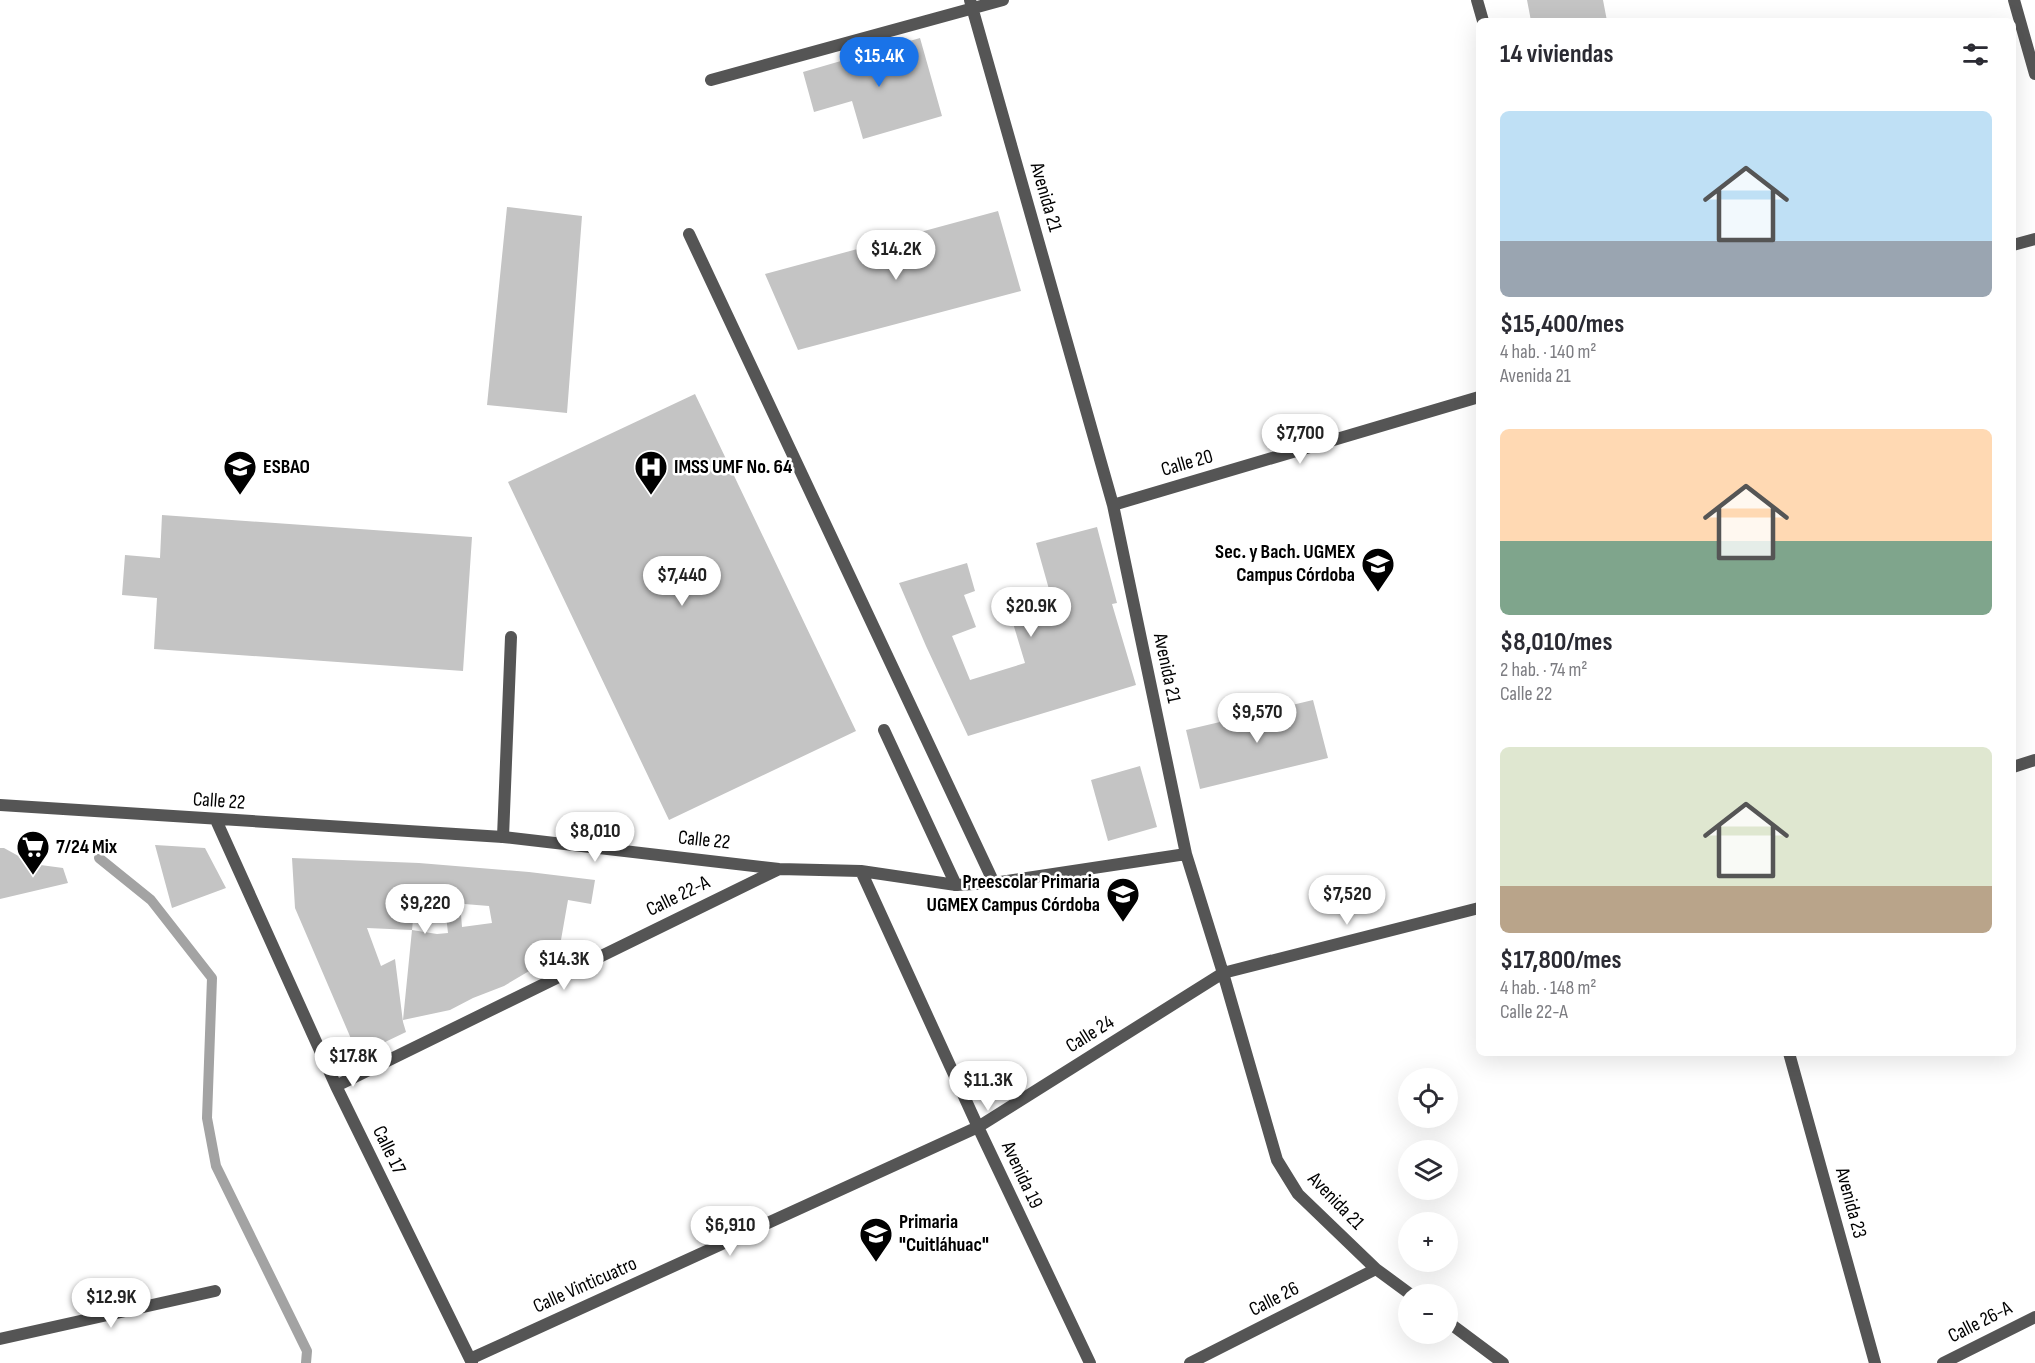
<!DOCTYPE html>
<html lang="es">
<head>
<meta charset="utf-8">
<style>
	body { margin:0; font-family:"Sofia Sans Condensed",sans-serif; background:#f2f2f3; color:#2b2b33; height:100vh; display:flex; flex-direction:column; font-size:22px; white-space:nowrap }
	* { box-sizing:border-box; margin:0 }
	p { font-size:20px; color:#7c7c81 }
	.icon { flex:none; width:33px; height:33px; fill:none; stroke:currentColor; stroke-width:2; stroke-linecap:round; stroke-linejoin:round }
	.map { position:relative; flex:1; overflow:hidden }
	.side { position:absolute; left:1476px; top:18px; width:540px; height:1038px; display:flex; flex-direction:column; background:#fff; border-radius:9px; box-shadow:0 6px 24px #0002 }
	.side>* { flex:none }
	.fabs { position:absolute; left:1398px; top:1068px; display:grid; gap:12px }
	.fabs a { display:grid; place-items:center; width:60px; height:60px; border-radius:50%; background:#fff; box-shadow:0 6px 24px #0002; font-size:30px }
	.price { position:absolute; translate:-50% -51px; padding:0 14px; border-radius:21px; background:#fff; color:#222; font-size:20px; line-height:39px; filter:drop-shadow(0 2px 3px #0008) }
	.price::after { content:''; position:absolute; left:50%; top:36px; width:18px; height:14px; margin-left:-9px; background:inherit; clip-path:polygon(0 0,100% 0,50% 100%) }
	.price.current { background:#1a73e8; color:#fff }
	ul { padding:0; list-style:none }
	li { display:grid; align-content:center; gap:12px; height:318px; padding:0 24px }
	li span { display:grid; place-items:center; height:186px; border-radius:9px; color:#555 }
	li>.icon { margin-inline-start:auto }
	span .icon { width:108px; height:108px; fill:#fffc; stroke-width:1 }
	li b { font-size:26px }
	h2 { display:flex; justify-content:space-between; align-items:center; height:72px; padding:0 24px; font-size:26px }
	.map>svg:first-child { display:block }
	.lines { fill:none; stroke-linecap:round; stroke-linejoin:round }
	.stream { stroke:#a3a3a3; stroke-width:10 }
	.building { fill:#c4c4c4 }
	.service { stroke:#555; stroke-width:12 }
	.minor { stroke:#555; stroke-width:12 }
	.tertiary { stroke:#555; stroke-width:12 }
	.labels { text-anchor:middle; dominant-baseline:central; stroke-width:5; stroke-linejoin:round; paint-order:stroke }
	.street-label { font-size:20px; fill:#000; stroke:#fff }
	.poi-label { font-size:20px; font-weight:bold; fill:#000; stroke:#fff; text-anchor:start }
</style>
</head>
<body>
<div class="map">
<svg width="2035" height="1363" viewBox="0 0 2035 1363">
	<rect width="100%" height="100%" fill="#fff"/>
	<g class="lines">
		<path class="stream" d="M99,858L151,900L212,978L207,1118L216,1166L307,1351L306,1363"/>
	</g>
	<path class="building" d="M1527,0H1603L1607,21H1531Z
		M920,38L942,116L863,139L852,101L814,112L803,72Z
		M507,207L582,216L567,413L487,405Z
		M998,211L1021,291L798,350L765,274Z
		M695,394L856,731L669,820L508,482Z
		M162,515L472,537L463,671L154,649L157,598L122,595L125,555L160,558Z
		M1097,527L1117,603L1112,604L1136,685L968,736L926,646L899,583L967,563L975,591L964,595L976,627L952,636L970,680L1025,663L1012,620L1054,607L1036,543Z
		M1313,700L1328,758L1200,789L1186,730Z
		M1140,766L1157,827L1108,841L1091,780Z
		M155,845L205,848L226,888L172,908Z
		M0,848H4L33,864L63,868L68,883L0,899Z
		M292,858L419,863L529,872L595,880L591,904L568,900L558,957L541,964L504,986L473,998L450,1010L403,1020L412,930L437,934L448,933L446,915H461L462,927L492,923L489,906L415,900L412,930L367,928L381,966L395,959L403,1022L406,1032L358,1055L295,908Z"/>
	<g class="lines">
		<path class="service" d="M689,234L994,883
			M884,730L956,885
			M503,837L511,637"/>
		<path class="minor" d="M970,0L1113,505L1186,854L1223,973L1277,1160L1298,1194L1376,1269L1410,1294
			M2014,0L2035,74
			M711,80L1003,0
			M2013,245L2035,239
			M1113,505L1479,397
			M2013,767L2035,760
			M0,805L503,837L779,869L861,871L956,885L994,883L1186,854
			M216,820L336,1086L472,1363
			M861,871L978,1127L1090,1363
			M336,1086L779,869
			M1448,1322L1503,1363
			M0,1339L215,1291
			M470,1359L978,1127L1223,973L1479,908
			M1190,1363L1376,1269
			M1943,1363L2035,1317"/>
		<path class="tertiary" d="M1477,0L1483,21
			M1789,1053L1875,1363"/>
	</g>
	<defs>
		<g id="school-pin" transform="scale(1.725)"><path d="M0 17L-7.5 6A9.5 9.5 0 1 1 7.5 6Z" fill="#000" stroke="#fff"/><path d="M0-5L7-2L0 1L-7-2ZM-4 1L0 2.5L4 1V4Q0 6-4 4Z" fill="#fff"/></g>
		<g id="hospital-pin" transform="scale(1.725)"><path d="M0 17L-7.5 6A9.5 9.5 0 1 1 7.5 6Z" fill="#000" stroke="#fff"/><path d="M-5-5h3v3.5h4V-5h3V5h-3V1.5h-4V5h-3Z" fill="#fff"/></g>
		<g id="supermarket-pin" transform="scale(1.725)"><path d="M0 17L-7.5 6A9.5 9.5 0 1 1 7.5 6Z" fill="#000" stroke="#fff"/><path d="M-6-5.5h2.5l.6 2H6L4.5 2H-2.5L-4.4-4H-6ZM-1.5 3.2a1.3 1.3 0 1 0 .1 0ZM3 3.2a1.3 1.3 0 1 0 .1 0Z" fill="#fff"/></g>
	</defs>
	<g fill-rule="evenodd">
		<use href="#school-pin" x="240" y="467"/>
		<use href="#hospital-pin" x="651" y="467"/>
		<use href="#school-pin" x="1378" y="564"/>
		<use href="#supermarket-pin" x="33" y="847"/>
		<use href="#school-pin" x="1123" y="894"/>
		<use href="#school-pin" x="876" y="1234"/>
	</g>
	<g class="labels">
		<g class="street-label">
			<text transform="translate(1046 197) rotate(74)">Avenida 21</text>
			<text transform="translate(1187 463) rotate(-16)">Calle 20</text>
			<text transform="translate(1167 668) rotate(78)">Avenida 21</text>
			<text transform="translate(219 801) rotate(4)">Calle 22</text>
			<text transform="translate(704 840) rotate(6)">Calle 22</text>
			<text transform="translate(678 896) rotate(-26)">Calle 22-A</text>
			<text transform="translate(1090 1034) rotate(-32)">Calle 24</text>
			<text transform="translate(389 1150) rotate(64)">Calle 17</text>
			<text transform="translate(1022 1175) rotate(65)">Avenida 19</text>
			<text transform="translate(1336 1201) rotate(46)">Avenida 21</text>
			<text transform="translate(1851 1203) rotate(75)">Avenida 23</text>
			<text transform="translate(585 1285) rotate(-24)">Calle Vinticuatro</text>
			<text transform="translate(1274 1299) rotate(-27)">Calle 26</text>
			<text transform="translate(1980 1322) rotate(-27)">Calle 26-A</text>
		</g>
		<g class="poi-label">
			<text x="263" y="467">ESBAO</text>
			<text x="674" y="467">IMSS UMF No. 64</text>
			<text x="1355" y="552" text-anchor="end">Sec. y Bach. UGMEX<tspan x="1355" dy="23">Campus Córdoba</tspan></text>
			<text x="56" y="847">7/24 Mix</text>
			<text x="1100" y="882" text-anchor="end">Preescolar Primaria<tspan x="1100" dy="23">UGMEX Campus Córdoba</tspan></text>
			<text x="899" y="1222">Primaria<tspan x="899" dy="23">"Cuitláhuac"</tspan></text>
		</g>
	</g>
</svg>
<div class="fabs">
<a><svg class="icon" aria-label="locate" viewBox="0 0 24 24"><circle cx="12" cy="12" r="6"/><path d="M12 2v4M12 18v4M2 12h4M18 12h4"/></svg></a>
<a><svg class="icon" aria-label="layers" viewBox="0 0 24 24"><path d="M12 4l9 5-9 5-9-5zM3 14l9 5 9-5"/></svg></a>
<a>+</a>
<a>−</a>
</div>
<b class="price current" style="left:879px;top:88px">$15.4K</b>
<b class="price" style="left:896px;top:281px">$14.2K</b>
<b class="price" style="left:1300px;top:465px">$7,700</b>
<b class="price" style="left:682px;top:607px">$7,440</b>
<b class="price" style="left:1031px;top:638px">$20.9K</b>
<b class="price" style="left:1257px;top:744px">$9,570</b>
<b class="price" style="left:595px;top:863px">$8,010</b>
<b class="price" style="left:1347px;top:926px">$7,520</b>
<b class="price" style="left:425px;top:935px">$9,220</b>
<b class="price" style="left:564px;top:991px">$14.3K</b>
<b class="price" style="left:353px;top:1088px">$17.8K</b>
<b class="price" style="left:988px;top:1112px">$11.3K</b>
<b class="price" style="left:730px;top:1257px">$6,910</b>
<b class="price" style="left:111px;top:1329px">$12.9K</b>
<section class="side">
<h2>14 viviendas<svg class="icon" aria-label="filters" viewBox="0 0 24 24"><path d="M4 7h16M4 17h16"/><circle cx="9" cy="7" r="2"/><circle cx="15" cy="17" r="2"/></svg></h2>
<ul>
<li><span style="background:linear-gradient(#bfe0f5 70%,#9aa5b1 0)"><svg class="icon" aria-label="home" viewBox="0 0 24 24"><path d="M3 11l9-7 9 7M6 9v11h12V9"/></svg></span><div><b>$15,400/mes</b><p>4 hab. · 140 m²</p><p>Avenida 21</p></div></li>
<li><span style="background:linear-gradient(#ffd9b3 60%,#7fa58c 0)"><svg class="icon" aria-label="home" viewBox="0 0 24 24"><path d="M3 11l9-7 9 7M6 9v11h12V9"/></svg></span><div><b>$8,010/mes</b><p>2 hab. · 74 m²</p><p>Calle 22</p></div></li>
<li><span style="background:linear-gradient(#dfe7d0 75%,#b9a48a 0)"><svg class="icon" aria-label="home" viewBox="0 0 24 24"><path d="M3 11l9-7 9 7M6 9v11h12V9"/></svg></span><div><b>$17,800/mes</b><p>4 hab. · 148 m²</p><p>Calle 22-A</p></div></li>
</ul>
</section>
</div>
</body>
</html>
